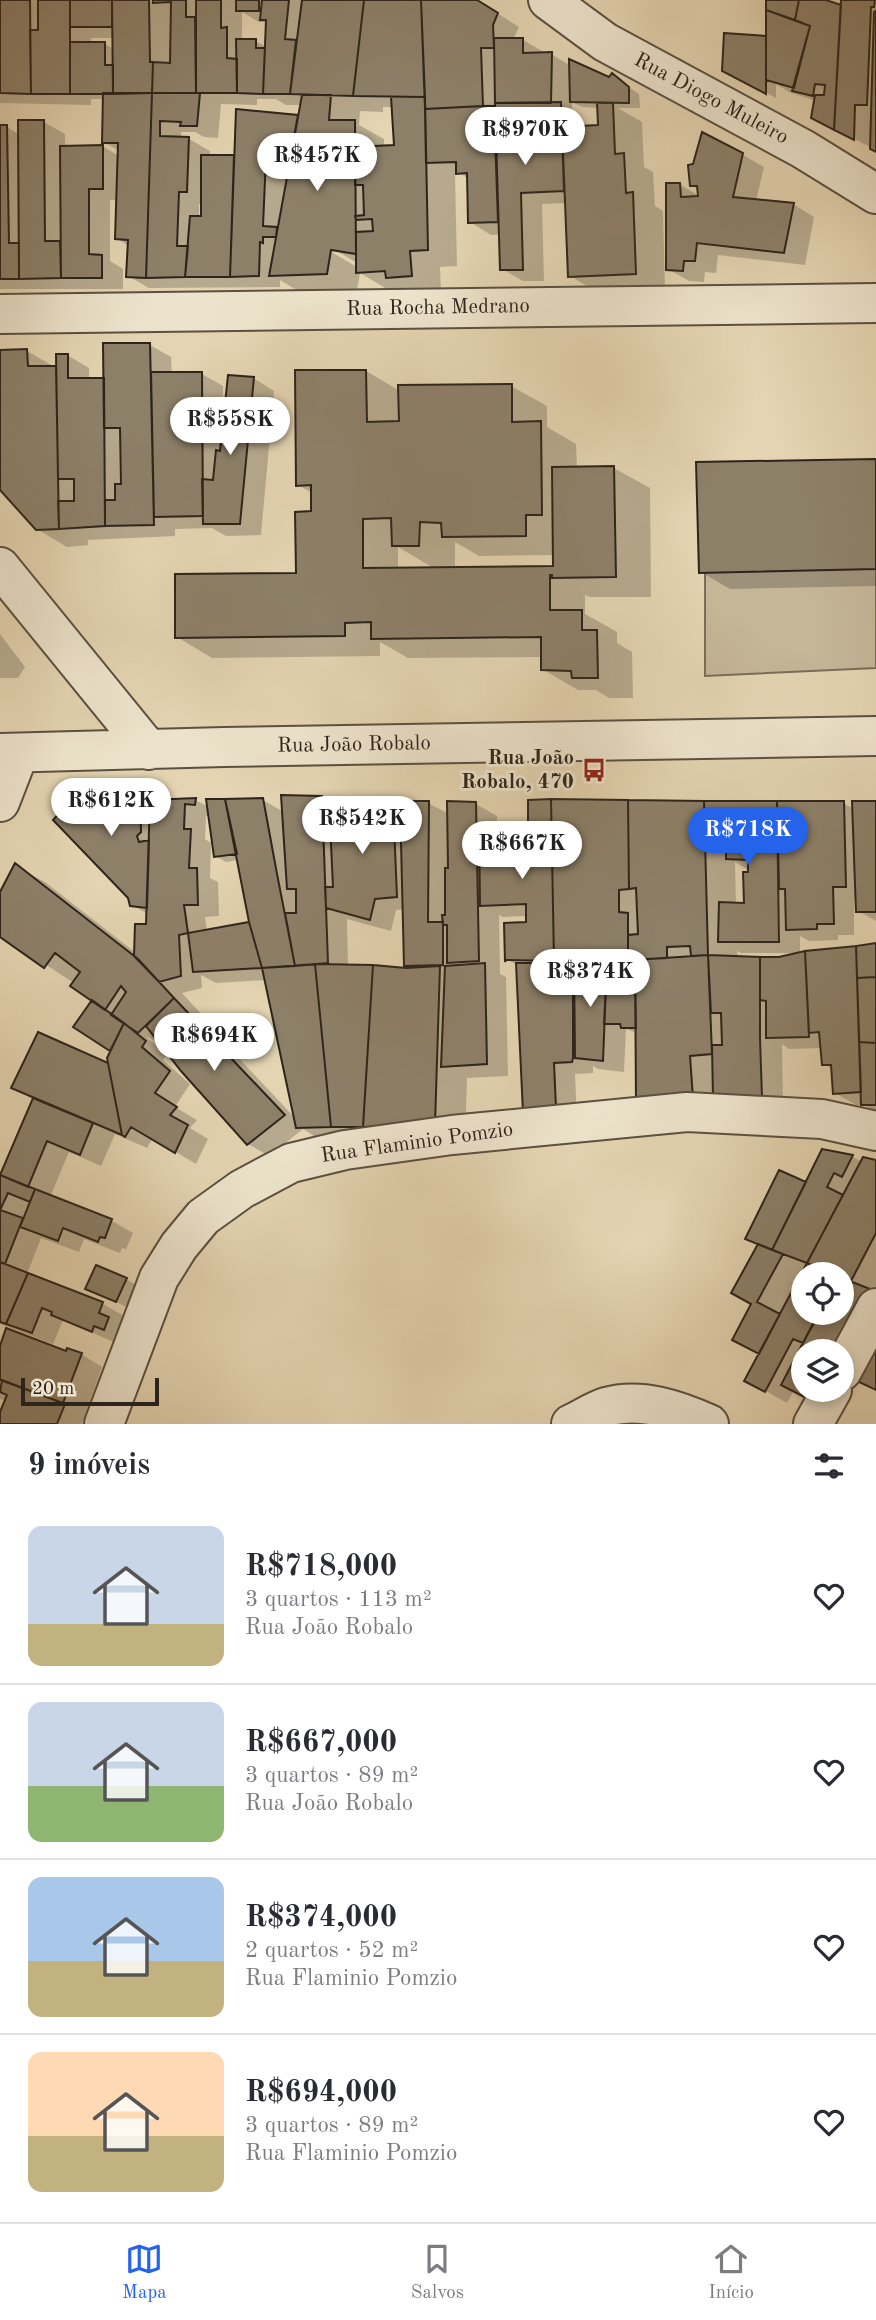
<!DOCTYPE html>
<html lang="pt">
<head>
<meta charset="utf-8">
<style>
	body { margin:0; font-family:"Old Standard TT",serif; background:#f2f2f3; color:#2b2b33; height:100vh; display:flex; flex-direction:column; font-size:26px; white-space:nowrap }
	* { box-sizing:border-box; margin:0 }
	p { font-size:23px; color:#7c7c81 }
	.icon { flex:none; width:38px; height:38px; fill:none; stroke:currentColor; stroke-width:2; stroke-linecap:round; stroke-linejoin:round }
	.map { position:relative; height:1424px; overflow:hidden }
	.panel { display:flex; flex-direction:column; background:#fff; flex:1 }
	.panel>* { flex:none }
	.controls { position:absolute; left:791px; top:1262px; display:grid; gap:14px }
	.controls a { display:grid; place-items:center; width:63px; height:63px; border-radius:50%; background:#fff; box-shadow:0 4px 10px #0003; font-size:35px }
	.scale { position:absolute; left:21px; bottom:18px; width:138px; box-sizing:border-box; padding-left:7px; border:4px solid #2e241b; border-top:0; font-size:19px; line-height:24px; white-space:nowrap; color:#2e241b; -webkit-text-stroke:5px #ede3cc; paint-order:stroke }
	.price { position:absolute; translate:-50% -60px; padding:0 16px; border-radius:24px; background:#fff; color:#222; font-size:23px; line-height:46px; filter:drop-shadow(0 2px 4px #0008) }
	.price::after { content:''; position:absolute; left:50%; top:42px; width:21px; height:16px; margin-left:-10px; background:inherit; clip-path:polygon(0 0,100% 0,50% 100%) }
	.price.active { background:#2563eb; color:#fff }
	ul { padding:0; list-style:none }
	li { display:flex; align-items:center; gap:21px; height:175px; padding:0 28px }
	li+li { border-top:2px solid #e1e1e2 }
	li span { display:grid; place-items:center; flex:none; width:196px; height:140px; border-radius:14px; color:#555 }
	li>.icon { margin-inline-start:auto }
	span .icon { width:84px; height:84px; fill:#fffc; stroke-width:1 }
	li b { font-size:30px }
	h2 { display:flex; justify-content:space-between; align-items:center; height:84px; padding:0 28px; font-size:30px }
	.dock { display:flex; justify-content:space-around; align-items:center; height:98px; border-top:2px solid #e1e1e2; background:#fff; font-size:19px; color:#7c7c81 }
	.dock a { display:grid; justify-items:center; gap:4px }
	.dock .active { color:#2563eb }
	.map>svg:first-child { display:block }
	.green { fill:#c5b698; stroke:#7a6d5a; stroke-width:2 }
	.shadow { fill:#0003; fill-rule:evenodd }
	.building { fill:#8d8069; stroke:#2e241b; stroke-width:2 }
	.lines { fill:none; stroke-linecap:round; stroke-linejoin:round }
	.minor-casing { stroke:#5c5040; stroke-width:42 }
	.minor { stroke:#ede3cc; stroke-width:38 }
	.labels { text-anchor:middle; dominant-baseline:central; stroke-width:6; stroke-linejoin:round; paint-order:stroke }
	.street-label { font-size:21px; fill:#2e241b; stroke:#ede3cc }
	.poi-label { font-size:21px; font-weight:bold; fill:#2e241b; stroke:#ede3cc; text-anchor:end }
</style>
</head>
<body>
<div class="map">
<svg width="876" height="1424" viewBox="0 0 876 1424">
	<rect width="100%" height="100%" fill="#e4d4b1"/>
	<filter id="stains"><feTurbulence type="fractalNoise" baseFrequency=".00286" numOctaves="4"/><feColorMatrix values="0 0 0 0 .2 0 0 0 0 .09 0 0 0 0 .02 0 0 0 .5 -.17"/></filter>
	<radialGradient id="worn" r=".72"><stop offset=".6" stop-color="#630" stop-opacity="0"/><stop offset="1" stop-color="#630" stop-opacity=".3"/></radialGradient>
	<path class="green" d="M876,564V668L705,676V569Z"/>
	<path class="shadow" d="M1,0H476L519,27L513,40H523L544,52V54H551L571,66L609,79L612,76L639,94L640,108H618L642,122L644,167L653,172L655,206L663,211L665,290L599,293L570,276L567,203L542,204L544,281H523L502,269L501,234L491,235L470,222L469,179L461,174H455L457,266L440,267L441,292L417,294L407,288L387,289L360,273L357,290L300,292L280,280V287L149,288L128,276L129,246L116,238L118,200H110V261L123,269V289H0V127H7L20,135L44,122L65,134V147L102,146L119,156V151L104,142V99H91V105L0,103ZM242,12L259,22H268L267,47L255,41H247L242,38ZM91,38H114V49L105,44H91ZM257,99H276L286,105H302L300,117L237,111L236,157H210V151L189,139H181V132H195L204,137L218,138L221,104L257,105ZM572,102L582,107L599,108L600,127L582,128L581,116L572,111ZM383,107H393L395,147H384V139L359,125L360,111L383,112ZM199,204H203V217H199ZM325,244L357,263V267L323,247Z
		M769,0H822L842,8L843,0H876V150L835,129L816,101L789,92L776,84V98L724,70L769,40Z
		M743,155L764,167L756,201L793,204L814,217L805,265L718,255L716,273L705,272L704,282L689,281L668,269L680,185L700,196L699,190L691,185Z
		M150,345L171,357L172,374H202L223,386V419H225L253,378L274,391L261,535L226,536L212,528L175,529V536L88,540V545L67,547L37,529L0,487V352L27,351L58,369L67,355L89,368V380H106ZM55,381H58L59,437H56Z
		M366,371L400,391L511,386L547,406V427L576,444L577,468H614L650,488L651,597H590L585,595V614L617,632V643L632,652L633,698H609L596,690H578L542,669V657L408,658L380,642V656L212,658L177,637L298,574L312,513V493L298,485ZM455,542L479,556L554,555L555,567L455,569ZM398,547L435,569H398Z
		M876,460V586L730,589L701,572Z
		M0,634L25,667L18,678H0Z
		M128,793L151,806L195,800L209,807L263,800L284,812L321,798L330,803H393L402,808L428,803L449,814L476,804L497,816V830L530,829L706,802L843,803L854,809L876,803V921L858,911V898H854V935H838V940L809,941L800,936V954L876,945V1112L864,1105H856L835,1093L833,1069L824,1064L823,1048L789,1049L782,1044L783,1108L668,1117L637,1033L626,1029L624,1072L598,1069L593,1066V1073L575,1074L577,1120L545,1124L518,965L506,959L528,924V916L503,917L499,915L500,974L506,977L508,1076L467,1078L465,1140L319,1139L303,1129L269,1156L248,1144L163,1045L148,1037L147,1038L167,1054L163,1060L190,1084L175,1107L197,1120L190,1128L208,1139L196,1164L153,1138L147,1148L115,1134L101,1166L69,1152L50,1197L112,1221L133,1233L126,1249L122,1248L120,1253L84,1239L79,1252L41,1238L27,1274L103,1304L124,1316L120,1326L129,1331L125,1341L116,1337L114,1342L63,1320L53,1344L0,1324V1177L34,1100L13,1088L110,1066L112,1051L75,1027L94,1000L74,983L0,935V896L15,866L45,882L136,953L148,926V914L132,905L129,897L55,820ZM206,816H210L215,856L226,862L238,860L251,924L207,932L205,917L219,916L218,882L210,878L211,843L205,839ZM735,862L753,873L746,905H736ZM405,909L406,965L412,969L348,966L347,919L391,931L396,910ZM737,951L741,953H796L779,959L738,957ZM201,975L216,983L266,980L296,1119L201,1018L203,1016L182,993L202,988Z
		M823,1151L853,1157L862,1162H876V1286L873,1292L876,1389L859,1380L851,1391L842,1386V1351H803V1390H838L827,1409L794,1390L787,1403L747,1380L761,1354L753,1304L759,1245L747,1238L806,1185ZM803,1274H842V1312H803Z
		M126,1279L136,1285L127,1307L98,1294Z
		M0,1351L81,1354L102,1367L82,1424H0V1417L6,1401L0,1399Z"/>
	<path class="building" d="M0,0H30L31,94L0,93Z
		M38,0H70V94H31L30,30H38Z
		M70,0H112V27H70Z
		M112,0H149L150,62H153L152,93L113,94Z
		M153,0H186V17H195L196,93H152L153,62L170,63L171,2L153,3Z
		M196,0H221V28L227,27V58L237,59V93H196Z
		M236,0H259V11H236Z
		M262,0H289L285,39L296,40L290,94H263L266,20H260Z
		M302,0H364L353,96L290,94Z
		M364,0H421L425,97L353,96Z
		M421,0H477L498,13L493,25L494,48H481L483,106L425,109Z
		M766,0H799L795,20L766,10Z
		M799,0H826L841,5L834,130L811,118L815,95H824L825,85L815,84L813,96L792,91L810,26L795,20Z
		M841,0H875L874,7H871L867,105H855L854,140L834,130Z
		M766,10L810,26L794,88L766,80Z
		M876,11V152L870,149L874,12Z
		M724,33L766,36V94L722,71Z
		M494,38H523V53L552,52L551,103H495Z
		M236,39H256V48H265L263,94L237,93Z
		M70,42H105V65H113V94H70Z
		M569,59L609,77L612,73L629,87V103L570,102Z
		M103,93H152L146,278L126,277L128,240L115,239L118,143H102Z
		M152,93H200L197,126H180L181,122L160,121V136L189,137L187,192H179L177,246H188L185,277L146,278Z
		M302,95H331L329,120H355L356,254L331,250L327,274L269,276Z
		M391,97H425L428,250L410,251L412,276L386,278L385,271L356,273V232L373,231L372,219L356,220L355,216L364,215L363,185H355V147L394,145Z
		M561,102L564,191L521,193L523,270H500L495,103Z
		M597,103H613L615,154L624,153L626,193L633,192L636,274L568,277L562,127L598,125Z
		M483,106H494L498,222L468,223L467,173L456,174V162L426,163L425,109Z
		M236,109L298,115L290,158L266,157L263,226L277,227L276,237H263V243L260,242L259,276L230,277Z
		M18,120H44L45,241H60L61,278L19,279Z
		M0,125H7L9,243H19V279H0Z
		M702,132L743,153L733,197L794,203L784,253L697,243L695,261H684L683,271L666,270V183H680L681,197L698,196L697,186H690L688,165L693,164Z
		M103,145V189H89V254L102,255V278H61L60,146Z
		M201,155H234L230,277H185L190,216H201Z
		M103,343H150L154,525L105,526V500H115V484H121L120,428H104Z
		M27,349L28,366H56L59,529L36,530L0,490V350Z
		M56,354H68V378H104L105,526L59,529L58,501H74V479H58Z
		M295,370H366L367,422L399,421L398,385L512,384V422L541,421L542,515H526V536L442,537L441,523L420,522L419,546H392L391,518L363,519V568L553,566L552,467L614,466L616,577L552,578V575H550V610H582V630H597L598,678H572L571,671L541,670V637L371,639V622L345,623V636L175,638V574L296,573L295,512L311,511V485L296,486Z
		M151,372H202L203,516L154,517Z
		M228,375L254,377L240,524H203L202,479L213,480L216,450L220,451Z
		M876,459V569L699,573L696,462Z
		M80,790L128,791V800L140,799L141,832L137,836L139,842L149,840L147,908L130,906L128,898L53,820Z
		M281,795L322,796L328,963L295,966L285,913H296V889H287Z
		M196,798L195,805L185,804L184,829H191L189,868H197L198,905H184L188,933L179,935L181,976L159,982L134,956L135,924H146L150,800Z
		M263,798L277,874L295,966L262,968L249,922L225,799Z
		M206,799H225L237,854L214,857Z
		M551,799L628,800L629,889L619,890V912L628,913V960L554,961Z
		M551,799L554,961L506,960L505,962L504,923L526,922V904L480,906L479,828L528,827V800Z
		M628,800L704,801L708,955L691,956L690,946L667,947V958L628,960V935L638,934L636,888L629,889Z
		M329,801H393L397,897L375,899L370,920L326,908L325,887H333Z
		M400,801H429L428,922H443V965L404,966Z
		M447,801L476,802L479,961L447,963V925H443L442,915H445V868H448Z
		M704,801H777L779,942H718L719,902L744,903L743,872H748V860L726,859V842H705Z
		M777,801H844L846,887H833L834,924H817V929L786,930L785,889H779Z
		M852,801H876V912H856Z
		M15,863L138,959L174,998L138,1033L111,1015L126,992L121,986L105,1010L70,986L80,972L55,953L44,968L0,937V892Z
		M249,922L262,968L193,972L188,933Z
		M876,943V977L857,978L856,946Z
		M856,946L861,1092L833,1094L831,1065H822L819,1032L809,1033L805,951Z
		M805,951L809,1037L766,1038V1001L760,1000V957H779Z
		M708,955L760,957V1038L762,1097L713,1098L712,1045H722L721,1013H711Z
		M708,955L712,1054L690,1056L693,1098L636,1101L635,960Z
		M628,960H635L636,1028H621L620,1024H604L607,961Z
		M574,961H607L603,1061L575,1058Z
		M485,963L487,1064L441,1067L445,966Z
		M516,963H573V1058L572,1062L554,1063L556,1108L523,1113Z
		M315,964L373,965L363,1127H331Z
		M315,964L331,1127L296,1128L262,968Z
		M373,965L406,968L440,966L435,1124L363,1127Z
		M876,977V1043L859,1042L857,978Z
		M174,998L285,1115L247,1145L181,1071L146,1026Z
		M92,1000L124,1023L110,1051L73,1027Z
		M124,1023L146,1041L142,1047L170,1071L155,1093L177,1107L170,1115L188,1125L175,1153L131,1127L125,1137L122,1135L107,1058Z
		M38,1032L108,1063L122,1135L11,1088Z
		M859,1042L876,1043V1105H861Z
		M33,1098L93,1123L80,1155L47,1141L28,1187L0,1175Z
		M822,1149L853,1155L842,1177L834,1173L827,1187L843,1195L807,1263L772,1250Z
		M863,1157L876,1160V1233L851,1281L842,1278V1274H832L807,1263Z
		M779,1170L806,1182L772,1250L745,1239Z
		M0,1175L35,1189L30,1202L8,1193L0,1210Z
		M35,1189L112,1219L105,1238L100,1237L98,1242L63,1228L58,1241L20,1227Z
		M0,1210L23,1218L5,1264L0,1262Z
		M758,1244L783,1254L757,1302L780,1314L759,1354L732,1340L751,1304L731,1293Z
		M0,1262L28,1273L6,1324L0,1322Z
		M807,1263L832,1274H803V1312H820L803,1343L793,1339L765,1392L744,1381Z
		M96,1265L127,1278L116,1302L85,1289Z
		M28,1273L103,1302L99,1313L109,1317L104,1330L94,1326L92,1332L51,1315L52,1312L42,1308L32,1333L6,1324Z
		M842,1278L875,1291L835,1351H803V1390H810L806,1398L781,1385L819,1312H842Z
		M6,1328L66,1351L67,1348L82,1353L63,1403L0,1380V1346Z
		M876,1342V1390L857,1381Z
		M2,1380L65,1404L57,1424H0V1412L7,1395L0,1392Z"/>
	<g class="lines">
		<g class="minor-casing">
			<path id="minor" d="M548,0L605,42L803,149L876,194
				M0,314L876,303
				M0,567L149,750
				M0,753L224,747L876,736
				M0,802L19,753
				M842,1371L876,1308
				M104,1424L159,1278L179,1246L203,1217L242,1189L291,1163L345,1150L452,1135L687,1112L822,1119L876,1131
				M571,1424C582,1419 594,1411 606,1407C641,1397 678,1410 709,1424
				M813,1424L832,1390"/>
		</g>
		<use href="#minor" class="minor"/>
	</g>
	<defs>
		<g id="bus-bare" transform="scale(1.89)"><path d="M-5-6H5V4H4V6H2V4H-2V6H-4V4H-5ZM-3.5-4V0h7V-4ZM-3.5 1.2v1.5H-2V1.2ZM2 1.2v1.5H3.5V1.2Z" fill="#8f2418" stroke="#ede3cc" stroke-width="2.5" paint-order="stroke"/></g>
	</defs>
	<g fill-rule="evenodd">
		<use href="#bus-bare" x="594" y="770"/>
	</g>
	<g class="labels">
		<g class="street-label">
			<text transform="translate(711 99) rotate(28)">Rua Diogo Muleiro</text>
			<text transform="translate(438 308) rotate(-1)">Rua Rocha Medrano</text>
			<text transform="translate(354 745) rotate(-1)">Rua João Robalo</text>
			<text transform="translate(417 1143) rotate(-8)">Rua Flaminio Pomzio</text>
		</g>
		<g class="poi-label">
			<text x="574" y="758">Rua João<tspan x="574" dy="24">Robalo, 470</tspan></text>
		</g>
	</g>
	<rect width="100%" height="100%" filter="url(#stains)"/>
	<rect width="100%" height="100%" fill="url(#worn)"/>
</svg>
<div class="controls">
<a><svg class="icon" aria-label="locate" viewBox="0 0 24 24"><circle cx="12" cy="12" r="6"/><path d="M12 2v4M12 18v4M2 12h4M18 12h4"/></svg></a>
<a><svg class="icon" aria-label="layers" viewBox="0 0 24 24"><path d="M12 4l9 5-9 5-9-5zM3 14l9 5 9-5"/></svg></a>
</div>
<div class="scale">20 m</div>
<b class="price" style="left:525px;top:167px">R$970K</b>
<b class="price" style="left:317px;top:193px">R$457K</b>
<b class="price" style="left:230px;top:457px">R$558K</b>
<b class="price" style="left:111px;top:838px">R$612K</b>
<b class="price" style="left:362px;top:856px">R$542K</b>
<b class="price active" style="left:748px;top:867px">R$718K</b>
<b class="price" style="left:522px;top:881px">R$667K</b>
<b class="price" style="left:590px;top:1009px">R$374K</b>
<b class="price" style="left:214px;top:1073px">R$694K</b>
</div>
<section class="panel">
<h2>9 imóveis<svg class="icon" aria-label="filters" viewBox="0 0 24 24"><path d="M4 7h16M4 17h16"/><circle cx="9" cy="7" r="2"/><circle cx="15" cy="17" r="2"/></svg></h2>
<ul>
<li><span style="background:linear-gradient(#c9d6e8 70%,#c2b280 0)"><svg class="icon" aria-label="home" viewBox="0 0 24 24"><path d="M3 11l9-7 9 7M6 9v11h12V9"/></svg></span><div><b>R$718,000</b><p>3 quartos · 113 m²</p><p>Rua João Robalo</p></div><svg class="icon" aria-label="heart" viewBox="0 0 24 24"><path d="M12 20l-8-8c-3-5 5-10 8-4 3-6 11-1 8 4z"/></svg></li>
<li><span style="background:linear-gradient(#c9d6e8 60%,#8fb573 0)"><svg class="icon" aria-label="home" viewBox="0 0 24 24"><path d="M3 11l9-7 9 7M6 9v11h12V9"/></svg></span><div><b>R$667,000</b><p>3 quartos · 89 m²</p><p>Rua João Robalo</p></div><svg class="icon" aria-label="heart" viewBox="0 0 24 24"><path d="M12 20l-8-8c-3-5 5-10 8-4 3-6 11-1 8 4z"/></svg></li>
<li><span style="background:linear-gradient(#a9c7e8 60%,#c2b280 0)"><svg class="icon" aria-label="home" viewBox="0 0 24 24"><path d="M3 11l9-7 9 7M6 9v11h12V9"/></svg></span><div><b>R$374,000</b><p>2 quartos · 52 m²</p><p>Rua Flaminio Pomzio</p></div><svg class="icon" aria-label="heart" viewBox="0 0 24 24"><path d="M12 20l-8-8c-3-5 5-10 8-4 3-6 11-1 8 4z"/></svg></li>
<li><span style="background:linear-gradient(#ffd9b3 60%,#c2b280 0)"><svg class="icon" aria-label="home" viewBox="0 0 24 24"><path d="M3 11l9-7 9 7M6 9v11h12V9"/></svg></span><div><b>R$694,000</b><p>3 quartos · 89 m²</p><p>Rua Flaminio Pomzio</p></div><svg class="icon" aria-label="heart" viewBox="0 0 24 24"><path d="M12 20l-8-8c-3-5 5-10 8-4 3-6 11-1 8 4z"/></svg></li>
</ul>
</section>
<nav class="dock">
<a class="active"><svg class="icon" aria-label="map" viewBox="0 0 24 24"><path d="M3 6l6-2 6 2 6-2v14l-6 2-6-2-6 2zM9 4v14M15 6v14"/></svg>Mapa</a>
<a><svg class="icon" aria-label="saved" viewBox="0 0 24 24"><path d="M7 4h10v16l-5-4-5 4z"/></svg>Salvos</a>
<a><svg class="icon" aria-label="home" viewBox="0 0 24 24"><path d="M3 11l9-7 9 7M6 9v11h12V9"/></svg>Início</a>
</nav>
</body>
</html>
